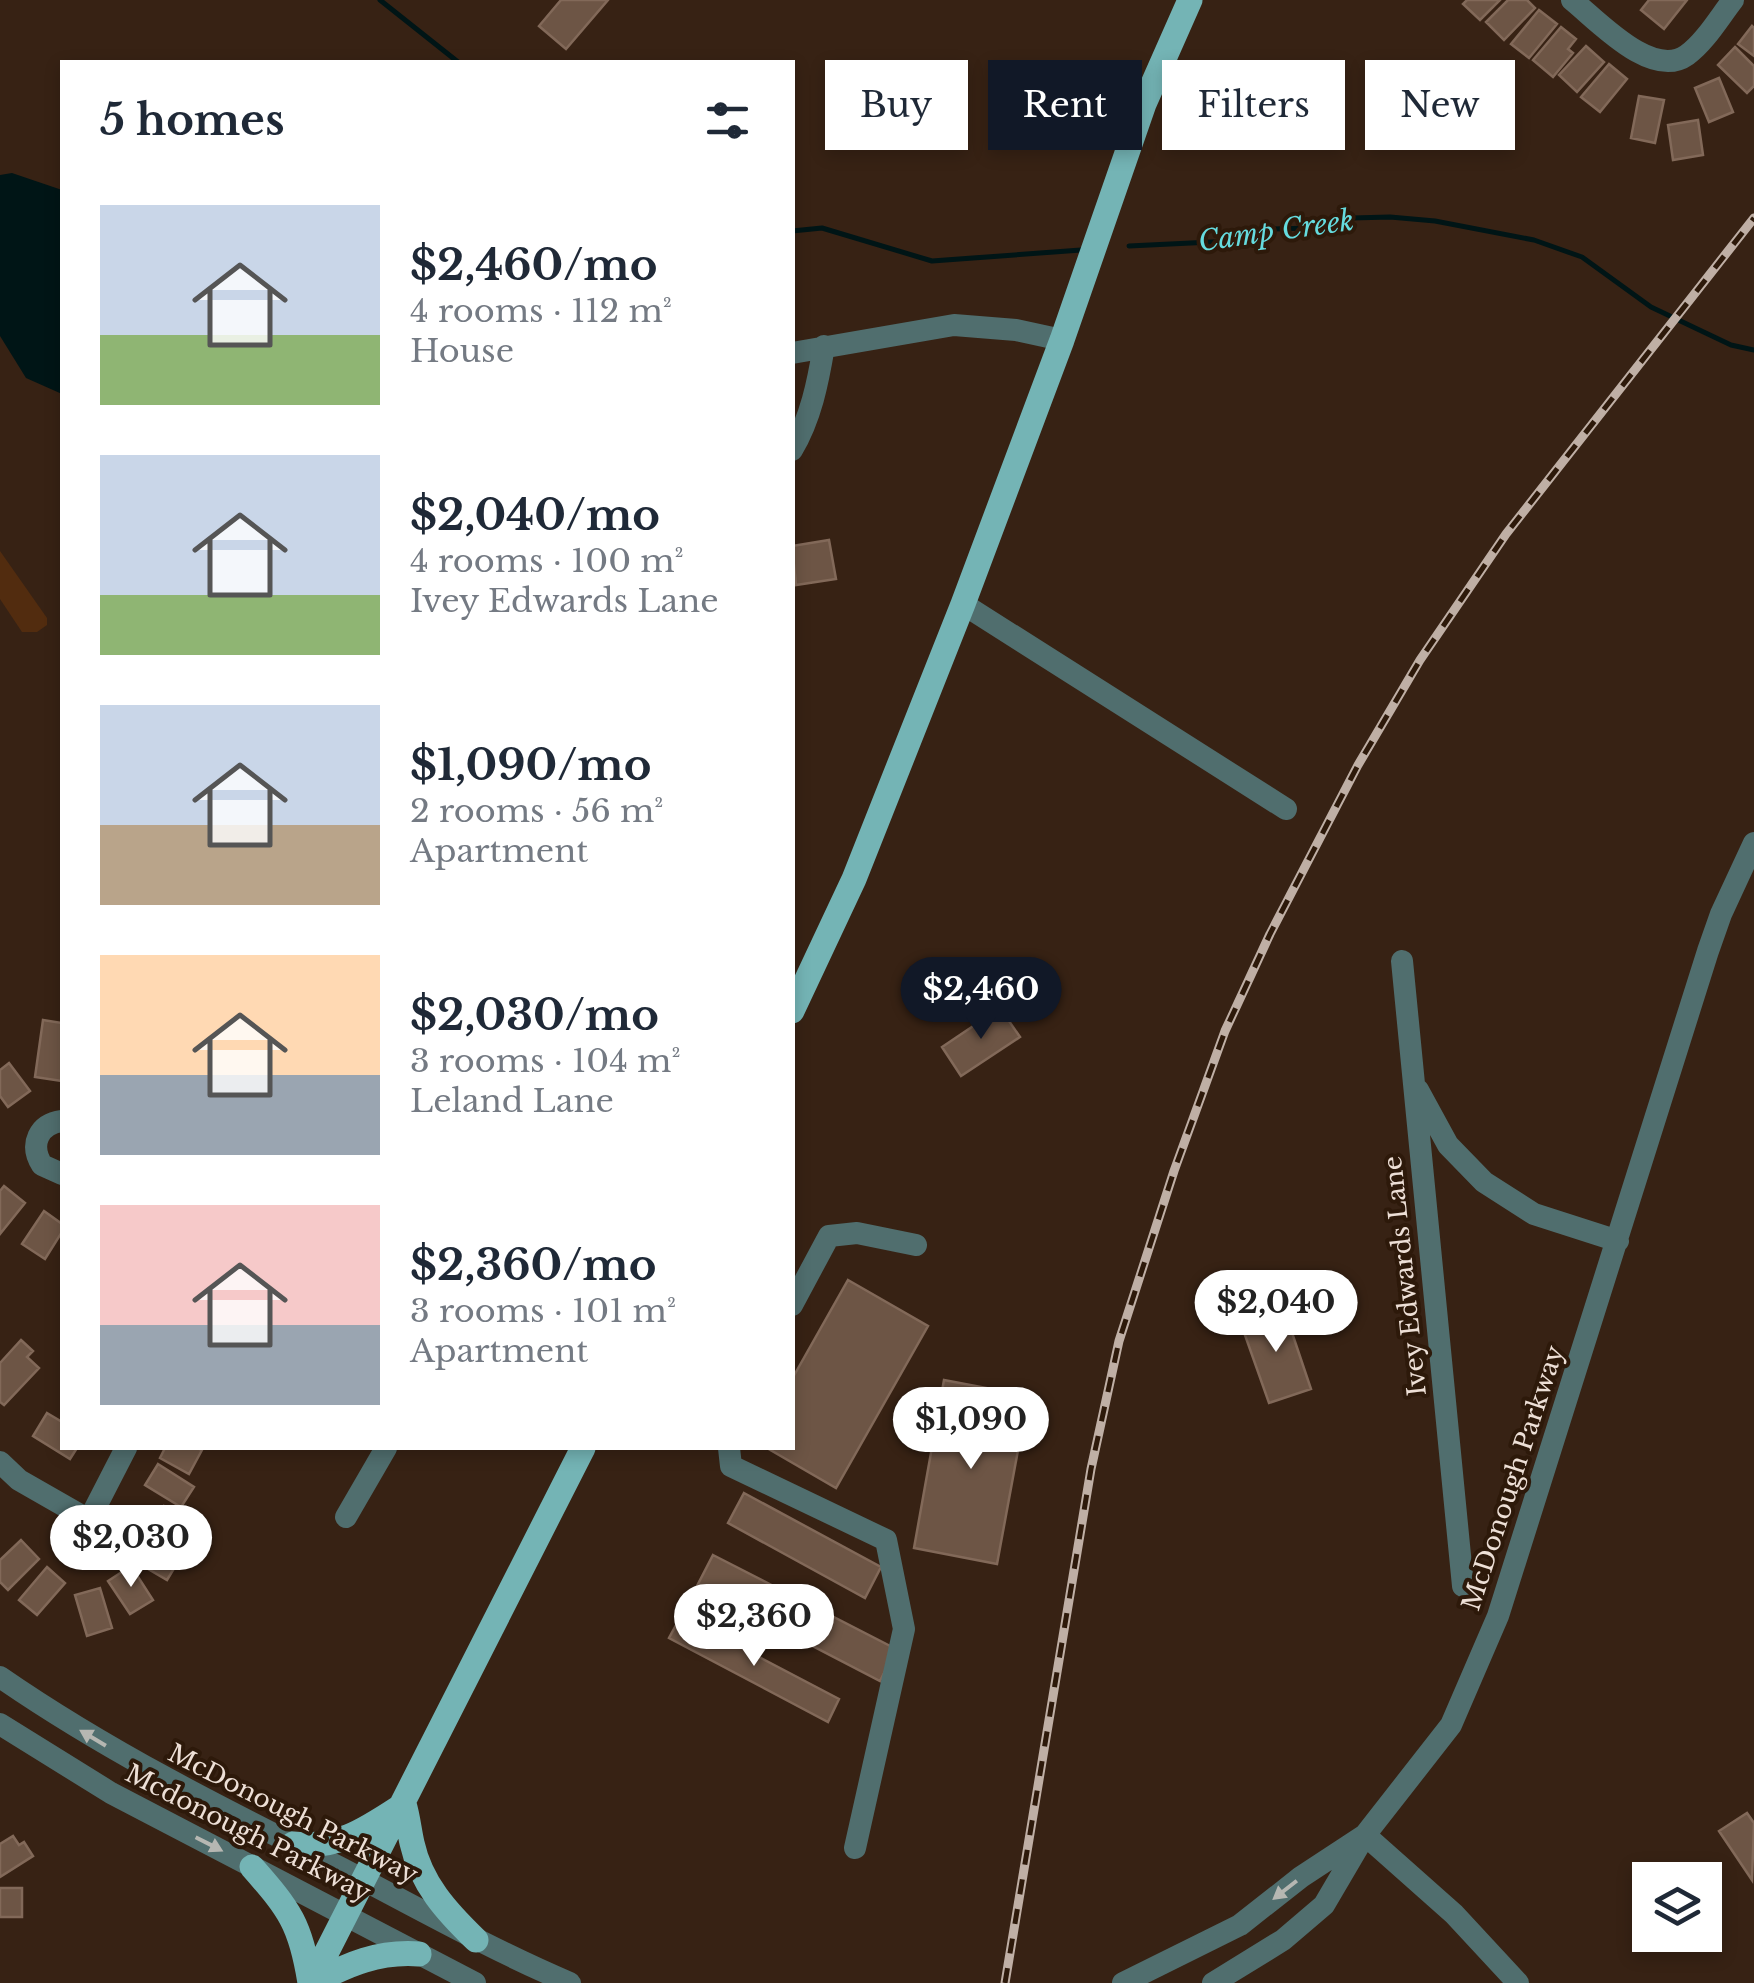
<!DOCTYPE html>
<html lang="en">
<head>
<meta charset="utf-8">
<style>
	body { margin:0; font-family:"Libre Baskerville",serif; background:#f6f6f7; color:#1f2937; height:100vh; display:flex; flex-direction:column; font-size:38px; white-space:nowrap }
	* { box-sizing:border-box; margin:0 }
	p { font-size:32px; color:#747a83 }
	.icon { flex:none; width:55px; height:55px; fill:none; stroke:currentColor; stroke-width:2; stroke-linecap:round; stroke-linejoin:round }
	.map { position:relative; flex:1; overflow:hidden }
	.panel { position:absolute; left:60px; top:60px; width:735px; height:1390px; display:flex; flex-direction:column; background:#fff; border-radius:0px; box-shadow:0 5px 15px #0003 }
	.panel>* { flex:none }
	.hud { position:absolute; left:825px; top:60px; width:778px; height:90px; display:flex; gap:20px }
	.controls { position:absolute; left:1632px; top:1862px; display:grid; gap:20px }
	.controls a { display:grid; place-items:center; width:90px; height:90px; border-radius:0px; background:#fff; box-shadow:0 5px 15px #0003; font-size:50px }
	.price { position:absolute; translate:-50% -85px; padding:0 22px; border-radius:35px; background:#fff; color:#222; font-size:32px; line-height:65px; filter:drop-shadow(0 2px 5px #0008) }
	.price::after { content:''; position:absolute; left:50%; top:60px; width:30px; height:22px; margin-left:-15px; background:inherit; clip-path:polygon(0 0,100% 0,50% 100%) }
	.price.current { background:#111827; color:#fff }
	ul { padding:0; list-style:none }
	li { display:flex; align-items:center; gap:30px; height:250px; padding:0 40px }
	li span { display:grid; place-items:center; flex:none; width:280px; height:200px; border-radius:0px; color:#555 }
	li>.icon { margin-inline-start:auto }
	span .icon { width:120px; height:120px; fill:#fffc; stroke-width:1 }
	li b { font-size:42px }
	h2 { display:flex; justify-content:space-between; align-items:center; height:120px; padding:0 40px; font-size:42px }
	.chip { padding:0 35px; border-radius:0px; background:#fff; box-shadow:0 5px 15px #0003; font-size:35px; line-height:90px }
	.chip.current { background:#111827; color:#fff }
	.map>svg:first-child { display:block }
	.green { fill:#522c0f }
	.water { fill:#001516 }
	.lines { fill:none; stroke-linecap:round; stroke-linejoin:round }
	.stream { stroke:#001516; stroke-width:5 }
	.building { fill:#6d5545; stroke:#826959; stroke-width:2.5 }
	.minor { stroke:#506e6e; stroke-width:22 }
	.major { stroke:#74b4b5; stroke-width:25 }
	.rail-casing { stroke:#bfafa5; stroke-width:9 }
	.rail { stroke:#2d190a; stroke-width:5; stroke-dasharray:15; stroke-linecap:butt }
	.oneway { fill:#b6b7b2 }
	.labels { text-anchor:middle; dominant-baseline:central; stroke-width:8; stroke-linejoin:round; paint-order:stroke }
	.street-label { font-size:25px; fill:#eddfd6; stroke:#2d190a }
	.water-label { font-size:28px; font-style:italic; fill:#65dbde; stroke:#2d190a }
</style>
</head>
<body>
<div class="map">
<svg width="1754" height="1983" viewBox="0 0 1754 1983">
	<rect width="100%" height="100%" fill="#372214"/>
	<path class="green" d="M0,551L47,618V625L37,632H22L0,599Z"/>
	<path class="water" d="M12,173L62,190V394L26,378L0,336V175Z"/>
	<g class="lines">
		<path class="stream" d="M380,0L458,62
			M792,231L822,228L932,261L1081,250
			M1129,246L1232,241L1272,229L1314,228L1352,218L1390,217L1435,221L1534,240L1582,257L1651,307L1731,345L1754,350"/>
	</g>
	<path class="building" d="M561,0H608L566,49L539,26Z
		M1467,0H1500L1480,20L1463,4Z
		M1508,0H1527L1535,8L1504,40L1486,22Z
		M1649,0H1687L1664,29L1641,10Z
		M1539,10L1557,24L1529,58L1511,44Z
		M1752,26L1754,28V56L1738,44Z
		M1561,27L1576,39L1568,49L1573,53L1553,77L1533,60Z
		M1586,46L1604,62L1577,92L1559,75Z
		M1735,47L1754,66V86L1747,93L1718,65Z
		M1609,64L1627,79L1600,112L1581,97Z
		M1719,78L1733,112L1709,122L1695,88Z
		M1639,96L1664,100L1655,143L1631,138Z
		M1698,120L1703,155L1673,160L1668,125Z
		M829,540L836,579L796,585L792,546Z
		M1000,1008L1020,1037L961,1076L942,1047Z
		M43,1020L62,1023V1081L35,1077Z
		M9,1063L30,1091L8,1107L0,1096V1070Z
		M4,1186L25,1203L0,1234V1191Z
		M44,1211L62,1224V1232L45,1259L22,1244Z
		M848,1280L928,1326L836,1488L767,1448H792V1379Z
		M1283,1306L1311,1389L1269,1403L1240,1321Z
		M21,1340L33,1351L27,1357L39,1368L4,1405L0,1402V1363Z
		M944,1380L1028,1396L997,1564L914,1548Z
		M47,1413L62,1422V1448H77L70,1459L33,1436Z
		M165,1448H197L202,1450L189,1474L160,1458Z
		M158,1464L194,1487L181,1507L145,1485Z
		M744,1493L881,1567L865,1598L728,1523Z
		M164,1506L191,1522L177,1545L150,1529Z
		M21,1540L39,1559L8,1590L0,1582V1560Z
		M152,1540L181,1557L167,1580L138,1563Z
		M713,1555L896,1649L880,1681L697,1586Z
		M131,1566L153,1600L130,1614L108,1581Z
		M47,1567L65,1583L37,1615L19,1600Z
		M100,1588L112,1628L87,1636L75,1595Z
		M681,1616L839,1699L828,1722L669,1638Z
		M1747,1813L1754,1823L1752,1880L1719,1831Z
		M13,1836L19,1845L24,1842L33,1856L0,1877V1844Z
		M0,1888H22V1917H0Z"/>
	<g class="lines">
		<path class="minor" d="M1572,0C1598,21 1652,80 1687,55C1705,42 1719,18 1733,0
			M792,353L954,325L1016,330L1062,340
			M792,450C811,418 818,382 824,346
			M963,604L1286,809
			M1402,961L1463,1586
			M1418,1090L1448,1145L1484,1182L1534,1214L1618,1241
			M62,1121C39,1124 29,1144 42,1165L62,1174
			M792,1305L829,1236L857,1233L916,1245
			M729,1448L731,1466L886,1540L904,1629L855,1848
			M0,1462L19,1480L89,1520L126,1448
			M346,1517L386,1448
			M0,1677C107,1751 223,1809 339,1867C416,1907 490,1949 570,1983
			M0,1724L111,1793L475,1983
			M1365,1835L1454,1914L1518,1983
			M1123,1983L1240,1925L1301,1877L1365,1835L1451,1725L1498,1616L1708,951L1721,914L1754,843
			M1213,1983L1283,1940L1324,1905L1361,1842"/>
		<path class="major" d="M792,1011L854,879L963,604L1062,340L1144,104L1190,0
			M404,1804C408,1817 409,1830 412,1843C421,1884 447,1912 476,1940
			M293,1844C337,1849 365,1830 400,1807
			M252,1867C290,1910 301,1925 310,1983
			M311,1983L583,1448
			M313,1983C348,1964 379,1951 419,1954"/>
		<g class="rail-casing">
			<path id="rail" d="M1005,1983L1091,1469L1119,1341L1174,1171L1225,1031L1270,934L1358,765L1420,660L1506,534L1754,218"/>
		</g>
		<use href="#rail" class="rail"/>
	</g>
	<defs><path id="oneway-solid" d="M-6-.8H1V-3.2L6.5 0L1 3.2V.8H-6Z" transform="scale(2.5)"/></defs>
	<g class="oneway">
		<use href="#oneway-solid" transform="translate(93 1738) rotate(-149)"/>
		<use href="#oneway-solid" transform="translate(209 1844) rotate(27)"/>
		<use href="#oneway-solid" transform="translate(1285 1890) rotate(142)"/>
	</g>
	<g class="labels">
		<g class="street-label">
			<text transform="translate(1405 1276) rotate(-96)">Ivey Edwards Lane</text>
			<text transform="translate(1513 1478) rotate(-72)">McDonough Parkway</text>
			<text transform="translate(293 1814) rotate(27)">McDonough Parkway</text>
			<text transform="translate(248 1833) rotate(27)">Mcdonough Parkway</text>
		</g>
		<g class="water-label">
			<text transform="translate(1276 231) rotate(-8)">Camp Creek</text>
		</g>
	</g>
</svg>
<div class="controls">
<a><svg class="icon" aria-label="layers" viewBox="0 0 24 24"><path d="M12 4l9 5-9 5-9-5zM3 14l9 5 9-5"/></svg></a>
</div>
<b class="price current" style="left:981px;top:1042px">$2,460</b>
<b class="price" style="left:1276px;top:1355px">$2,040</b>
<b class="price" style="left:971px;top:1472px">$1,090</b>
<b class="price" style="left:131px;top:1590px">$2,030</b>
<b class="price" style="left:754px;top:1669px">$2,360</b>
<div class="hud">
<a class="chip">Buy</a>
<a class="chip current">Rent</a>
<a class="chip">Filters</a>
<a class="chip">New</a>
</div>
<section class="panel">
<h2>5 homes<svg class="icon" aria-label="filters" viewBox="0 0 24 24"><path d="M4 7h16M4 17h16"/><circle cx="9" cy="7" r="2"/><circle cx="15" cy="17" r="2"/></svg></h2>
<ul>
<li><span style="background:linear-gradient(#c9d6e8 65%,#8fb573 0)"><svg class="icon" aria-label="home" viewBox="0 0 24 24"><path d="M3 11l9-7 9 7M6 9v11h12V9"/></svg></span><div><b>$2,460/mo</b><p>4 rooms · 112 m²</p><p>House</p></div></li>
<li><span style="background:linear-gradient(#c9d6e8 70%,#8fb573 0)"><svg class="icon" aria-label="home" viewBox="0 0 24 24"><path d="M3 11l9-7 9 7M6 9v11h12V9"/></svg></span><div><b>$2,040/mo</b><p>4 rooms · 100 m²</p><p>Ivey Edwards Lane</p></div></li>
<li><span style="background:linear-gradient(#c9d6e8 60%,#b9a48a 0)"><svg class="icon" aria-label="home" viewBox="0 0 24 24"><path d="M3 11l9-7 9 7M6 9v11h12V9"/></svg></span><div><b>$1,090/mo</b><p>2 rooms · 56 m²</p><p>Apartment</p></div></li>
<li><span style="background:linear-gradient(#ffd9b3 60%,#9aa5b1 0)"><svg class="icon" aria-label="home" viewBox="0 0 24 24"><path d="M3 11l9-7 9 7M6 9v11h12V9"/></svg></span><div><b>$2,030/mo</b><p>3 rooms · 104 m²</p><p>Leland Lane</p></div></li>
<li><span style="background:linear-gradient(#f6c9c9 60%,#9aa5b1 0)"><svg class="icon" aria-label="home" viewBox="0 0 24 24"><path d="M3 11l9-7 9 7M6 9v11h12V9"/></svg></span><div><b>$2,360/mo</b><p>3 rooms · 101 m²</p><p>Apartment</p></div></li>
</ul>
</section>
</div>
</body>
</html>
